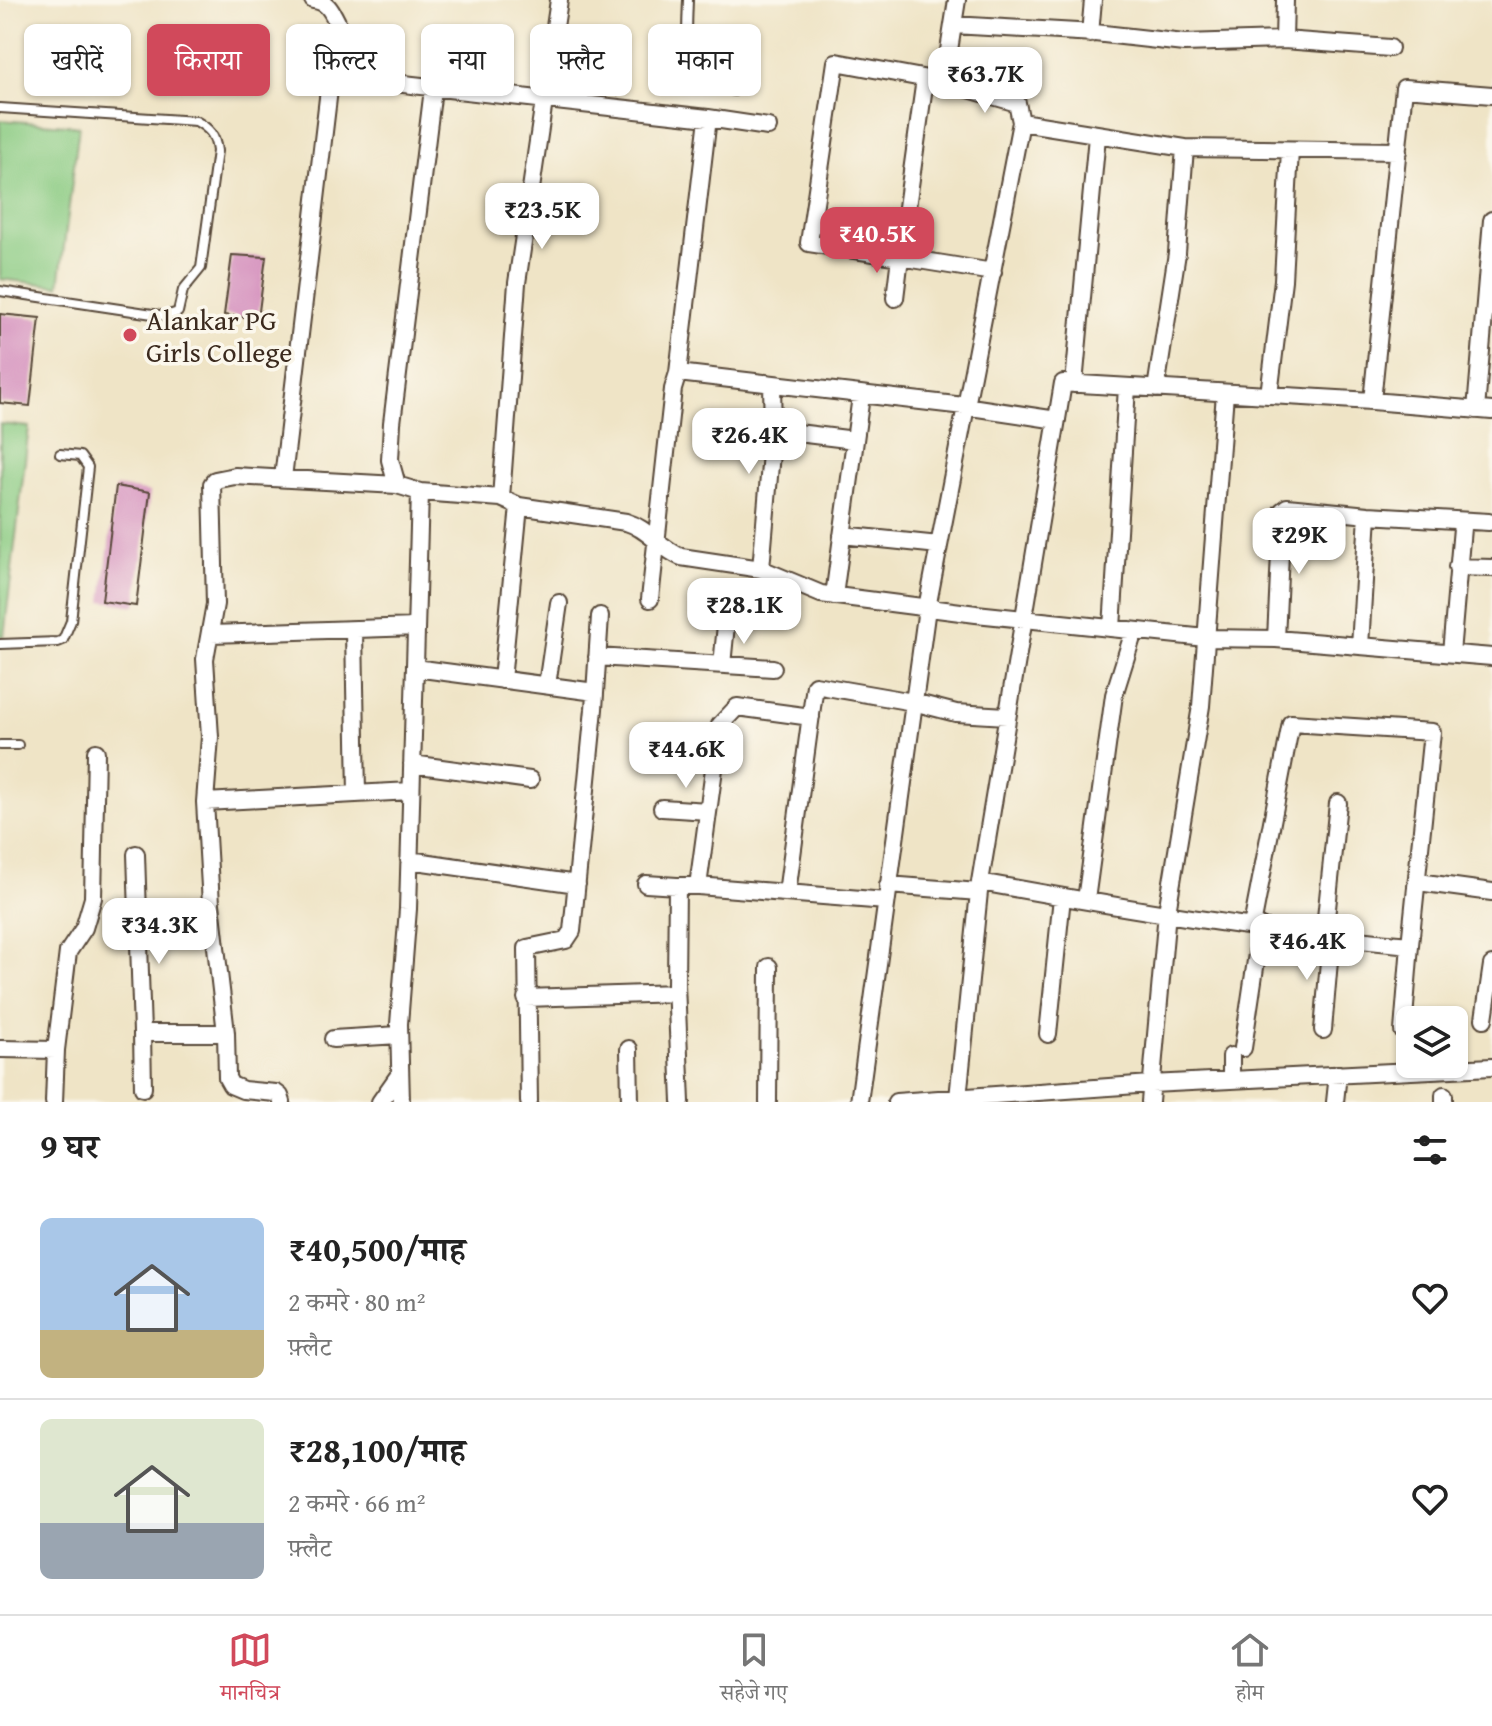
<!DOCTYPE html>
<html lang="hi">
<head>
<meta charset="utf-8">
<style>
	body { margin:0; font-family:"Gentium Book Plus","Noto Serif Devanagari",serif; background:#f2f2f2; color:#222; height:100vh; display:flex; flex-direction:column; font-size:30px; white-space:nowrap }
	* { box-sizing:border-box; margin:0 }
	p { font-size:26px; color:#767676 }
	.icon { flex:none; width:44px; height:44px; fill:none; stroke:currentColor; stroke-width:2; stroke-linecap:round; stroke-linejoin:round }
	.map { position:relative; height:1102px; overflow:hidden }
	.drawer { display:flex; flex-direction:column; background:#fff; flex:1 }
	.drawer>* { flex:none }
	.banner { position:absolute; left:24px; top:24px; width:800px; height:72px; display:flex; gap:16px }
	.tools { position:absolute; left:1396px; top:1006px; display:grid; gap:16px }
	.tools a { display:grid; place-items:center; width:72px; height:72px; border-radius:12px; background:#fff; box-shadow:0 2px 6px #0004; font-size:40px }
	.price { position:absolute; translate:-50% -68px; padding:0 18px; border-radius:16px; background:#fff; color:#222; font-size:26px; line-height:52px; filter:drop-shadow(0 2px 4px #0008) }
	.price::after { content:''; position:absolute; left:50%; top:48px; width:24px; height:18px; margin-left:-12px; background:inherit; clip-path:polygon(0 0,100% 0,50% 100%) }
	.price.active { background:#d1495b; color:#fff }
	ul { padding:0; list-style:none }
	li { display:flex; align-items:center; gap:24px; height:200px; padding:0 40px }
	li+li { border-top:2px solid #e0e0e0 }
	li span { display:grid; place-items:center; flex:none; width:224px; height:160px; border-radius:12px; color:#555 }
	li>.icon { margin-inline-start:auto }
	span .icon { width:96px; height:96px; fill:#fffc; stroke-width:1 }
	li b { font-size:34px }
	h2 { display:flex; justify-content:space-between; align-items:center; height:96px; padding:0 40px; font-size:34px }
	.tag { padding:0 28px; border-radius:12px; background:#fff; box-shadow:0 2px 6px #0004; font-size:28px; line-height:72px }
	.tag.active { background:#d1495b; color:#fff }
	.tab-bar { display:flex; justify-content:space-around; align-items:center; height:112px; border-top:2px solid #e0e0e0; background:#fff; font-size:22px; color:#767676 }
	.tab-bar a { display:grid; justify-items:center; gap:4px }
	.tab-bar .active { color:#d1495b }
	.map>svg:first-child { display:block }
	.green { fill:#8acb82; stroke:#627a50; stroke-width:2 }
	.building { fill:#d38bbb }
	.lines { fill:none; stroke-linecap:round; stroke-linejoin:round }
	.lane-casing { stroke:#564637; stroke-width:12 }
	.street-casing { stroke:#564637; stroke-width:20 }
	.lane { stroke:#fff; stroke-width:8 }
	.street { stroke:#fff; stroke-width:16 }
	.poi-dot { fill:#d1495b; stroke:#fbf7ec; stroke-width:3 }
	.labels { text-anchor:middle; dominant-baseline:central; stroke-width:7; stroke-linejoin:round; paint-order:stroke }
	.poi-label { font-size:28px; fill:#3b2a1e; stroke:#fbf7ec; text-anchor:start }
</style>
</head>
<body>
<div class="map">
<svg width="1492" height="1102" viewBox="0 0 1492 1102">
	<rect width="100%" height="100%" fill="#fbf7ec"/>
	<filter id="ink" filterUnits="userSpaceOnUse"><feTurbulence type="fractalNoise" baseFrequency=".0125" numOctaves="2"/><feDisplacementMap in="SourceGraphic" scale="16" xChannelSelector="R" yChannelSelector="G"/><feConvolveMatrix kernelMatrix="1 2 1 2 8 2 1 2 1" color-interpolation-filters="sRGB"/></filter>
	<filter id="wash" filterUnits="userSpaceOnUse"><feTurbulence type="fractalNoise" baseFrequency=".006" numOctaves="4" result="noise"/><feDisplacementMap in="SourceGraphic" scale="32" xChannelSelector="R" yChannelSelector="G"/><feGaussianBlur stdDeviation="1.8" result="paint"/><feColorMatrix in="noise" values="0 0 0 0 0 0 0 0 0 0 0 0 0 0 0 0 0 1.4 0 .05"/><feComposite in="paint" operator="in"/></filter>
	<g filter="url(#wash)">
		<rect width="100%" height="100%" fill="#efe4c6"/>
		<path class="green" d="M0,120L79,126L59,286L0,279Z
			M0,424L29,427L4,636H0Z"/>
		<g id="blocks">
			<path class="building" d="M232,255L266,257L258,319L224,315Z
				M0,314L40,318L30,406L0,403Z
				M116,486L150,492L136,606L102,601Z"/>
		</g>
	</g>
	<g filter="url(#ink)">
		<use href="#blocks" fill-opacity="0" stroke="#564637" stroke-width="2"/>
		<g class="lines">
			<g class="lane-casing">
				<path id="lane" d="M688,0C686,53 683,66 734,91
					M0,108L196,121C210,129 215,135 217,151L201,268L183,290L178,312L166,316L0,291
					M0,644L58,642L63,640L71,621L88,467L80,456L60,454
					M0,745H18"/>
			</g>
			<g class="street-casing">
				<path id="street" d="M957,0L953,25L1095,33L1184,43L1284,40L1390,48
					M953,25L944,82L1017,103L1021,122L1185,148L1177,253L1156,389
					M1090,34L1093,0
					M1284,40L1285,0
					M332,76L708,118L678,373
					M925,79L900,257L993,272
					M708,118L768,127
					M1185,148L1398,151
					M895,298L900,257L809,243L836,62L944,82
					M1074,384L1097,136
					M1269,395L1283,280L1290,150
					M1372,401L1404,88L1492,95
					M1476,410L1492,220
					M773,430L855,440
					M283,478L337,22C331,10 327,1 313,0
					M420,492L397,485L390,460L392,423L433,89
					M501,498L517,283L559,0
					M842,535L939,545
					M1457,567L1492,568
					M761,569L773,430L772,385
					M834,596L861,396
					M650,599L673,389L678,373L964,406L1057,420
					M1112,628L1127,387
					M354,631L357,794
					M211,634L416,627
					M1276,639L1282,511L1287,507L1368,515L1489,522
					M1360,646L1368,515
					M1451,653L1462,528L1459,521
					M597,657L773,668
					M722,665L726,625
					M415,668L595,692
					M502,680L519,506
					M547,685L559,603
					M811,717L737,707L720,725L698,886L886,901
					M412,764L530,780
					M205,802L411,791
					M662,808L708,811
					M136,854L142,1033H226
					M409,860L577,884
					M980,882C1122,908 1266,932 1410,945L1432,732L1291,723L1252,926
					M1418,882L1492,892
					M646,884L677,886
					M888,885L979,892
					M787,893L815,685L913,702L956,713L1007,716
					M1086,900L1114,695L1134,631
					M1324,937L1338,803
					M526,998L676,993
					M1484,1019L1492,965
					M1323,1030L1331,938
					M1403,1031L1410,945
					M142,1033L143,1088
					M1048,1034L1062,897
					M333,1039L399,1035
					M1243,1048L1261,927
					M0,1049L56,1050
					M629,1049L630,1102
					M1231,1080V1056
					M958,1098L980,882L1063,383L1372,401L1492,411
					M54,1102L56,1050L68,952L84,928L93,898L96,752
					M282,1102L280,1096L276,1093L243,1090L231,1085L227,1078L226,1033L211,904L205,802L210,737L205,659L215,604L212,484L215,480L235,476L397,485
					M380,1102L399,1075
					M401,1102L399,1024L408,909L420,492L501,498L519,506L626,522C647,528 660,548 681,557L761,569L821,594L976,614L1206,638L1276,639L1492,657
					M529,1102L527,948L566,940L572,931L594,709L600,616
					M681,1102L676,984L677,886H698
					M768,1102L769,967
					M859,1102L927,608L1021,122
					M896,1102L1151,1084L1492,1067
					M1150,1102L1167,912L1201,706L1225,393
					M1335,1102L1338,1074
					M1444,1102V1095"/>
			</g>
			<use href="#lane" class="lane"/>
			<use href="#street" class="street"/>
		</g>
	</g>
	<circle class="poi-dot" cx="130" cy="335" r="8"/>
	<g class="labels">
		<g class="poi-label">
			<text x="146" y="319">Alankar PG<tspan x="146" dy="32">Girls College</tspan></text>
		</g>
	</g>
</svg>
<div class="tools">
<a><svg class="icon" aria-label="layers" viewBox="0 0 24 24"><path d="M12 4l9 5-9 5-9-5zM3 14l9 5 9-5"/></svg></a>
</div>
<b class="price" style="left:985px;top:115px">₹63.7K</b>
<b class="price" style="left:542px;top:251px">₹23.5K</b>
<b class="price active" style="left:877px;top:275px">₹40.5K</b>
<b class="price" style="left:749px;top:476px">₹26.4K</b>
<b class="price" style="left:1299px;top:576px">₹29K</b>
<b class="price" style="left:744px;top:646px">₹28.1K</b>
<b class="price" style="left:686px;top:790px">₹44.6K</b>
<b class="price" style="left:159px;top:966px">₹34.3K</b>
<b class="price" style="left:1307px;top:982px">₹46.4K</b>
<div class="banner">
<a class="tag">खरीदें</a>
<a class="tag active">किराया</a>
<a class="tag">फ़िल्टर</a>
<a class="tag">नया</a>
<a class="tag">फ़्लैट</a>
<a class="tag">मकान</a>
</div>
</div>
<section class="drawer">
<h2>9 घर<svg class="icon" aria-label="filters" viewBox="0 0 24 24"><path d="M4 7h16M4 17h16"/><circle cx="9" cy="7" r="2"/><circle cx="15" cy="17" r="2"/></svg></h2>
<ul>
<li><span style="background:linear-gradient(#a9c7e8 70%,#c2b280 0)"><svg class="icon" aria-label="home" viewBox="0 0 24 24"><path d="M3 11l9-7 9 7M6 9v11h12V9"/></svg></span><div><b>₹40,500/माह</b><p>2 कमरे · 80 m²</p><p>फ़्लैट</p></div><svg class="icon" aria-label="heart" viewBox="0 0 24 24"><path d="M12 20l-8-8c-3-5 5-10 8-4 3-6 11-1 8 4z"/></svg></li>
<li><span style="background:linear-gradient(#dfe7d0 65%,#9aa5b1 0)"><svg class="icon" aria-label="home" viewBox="0 0 24 24"><path d="M3 11l9-7 9 7M6 9v11h12V9"/></svg></span><div><b>₹28,100/माह</b><p>2 कमरे · 66 m²</p><p>फ़्लैट</p></div><svg class="icon" aria-label="heart" viewBox="0 0 24 24"><path d="M12 20l-8-8c-3-5 5-10 8-4 3-6 11-1 8 4z"/></svg></li>
</ul>
</section>
<nav class="tab-bar">
<a class="active"><svg class="icon" aria-label="map" viewBox="0 0 24 24"><path d="M3 6l6-2 6 2 6-2v14l-6 2-6-2-6 2zM9 4v14M15 6v14"/></svg>मानचित्र</a>
<a><svg class="icon" aria-label="saved" viewBox="0 0 24 24"><path d="M7 4h10v16l-5-4-5 4z"/></svg>सहेजे गए</a>
<a><svg class="icon" aria-label="home" viewBox="0 0 24 24"><path d="M3 11l9-7 9 7M6 9v11h12V9"/></svg>होम</a>
</nav>
</body>
</html>
